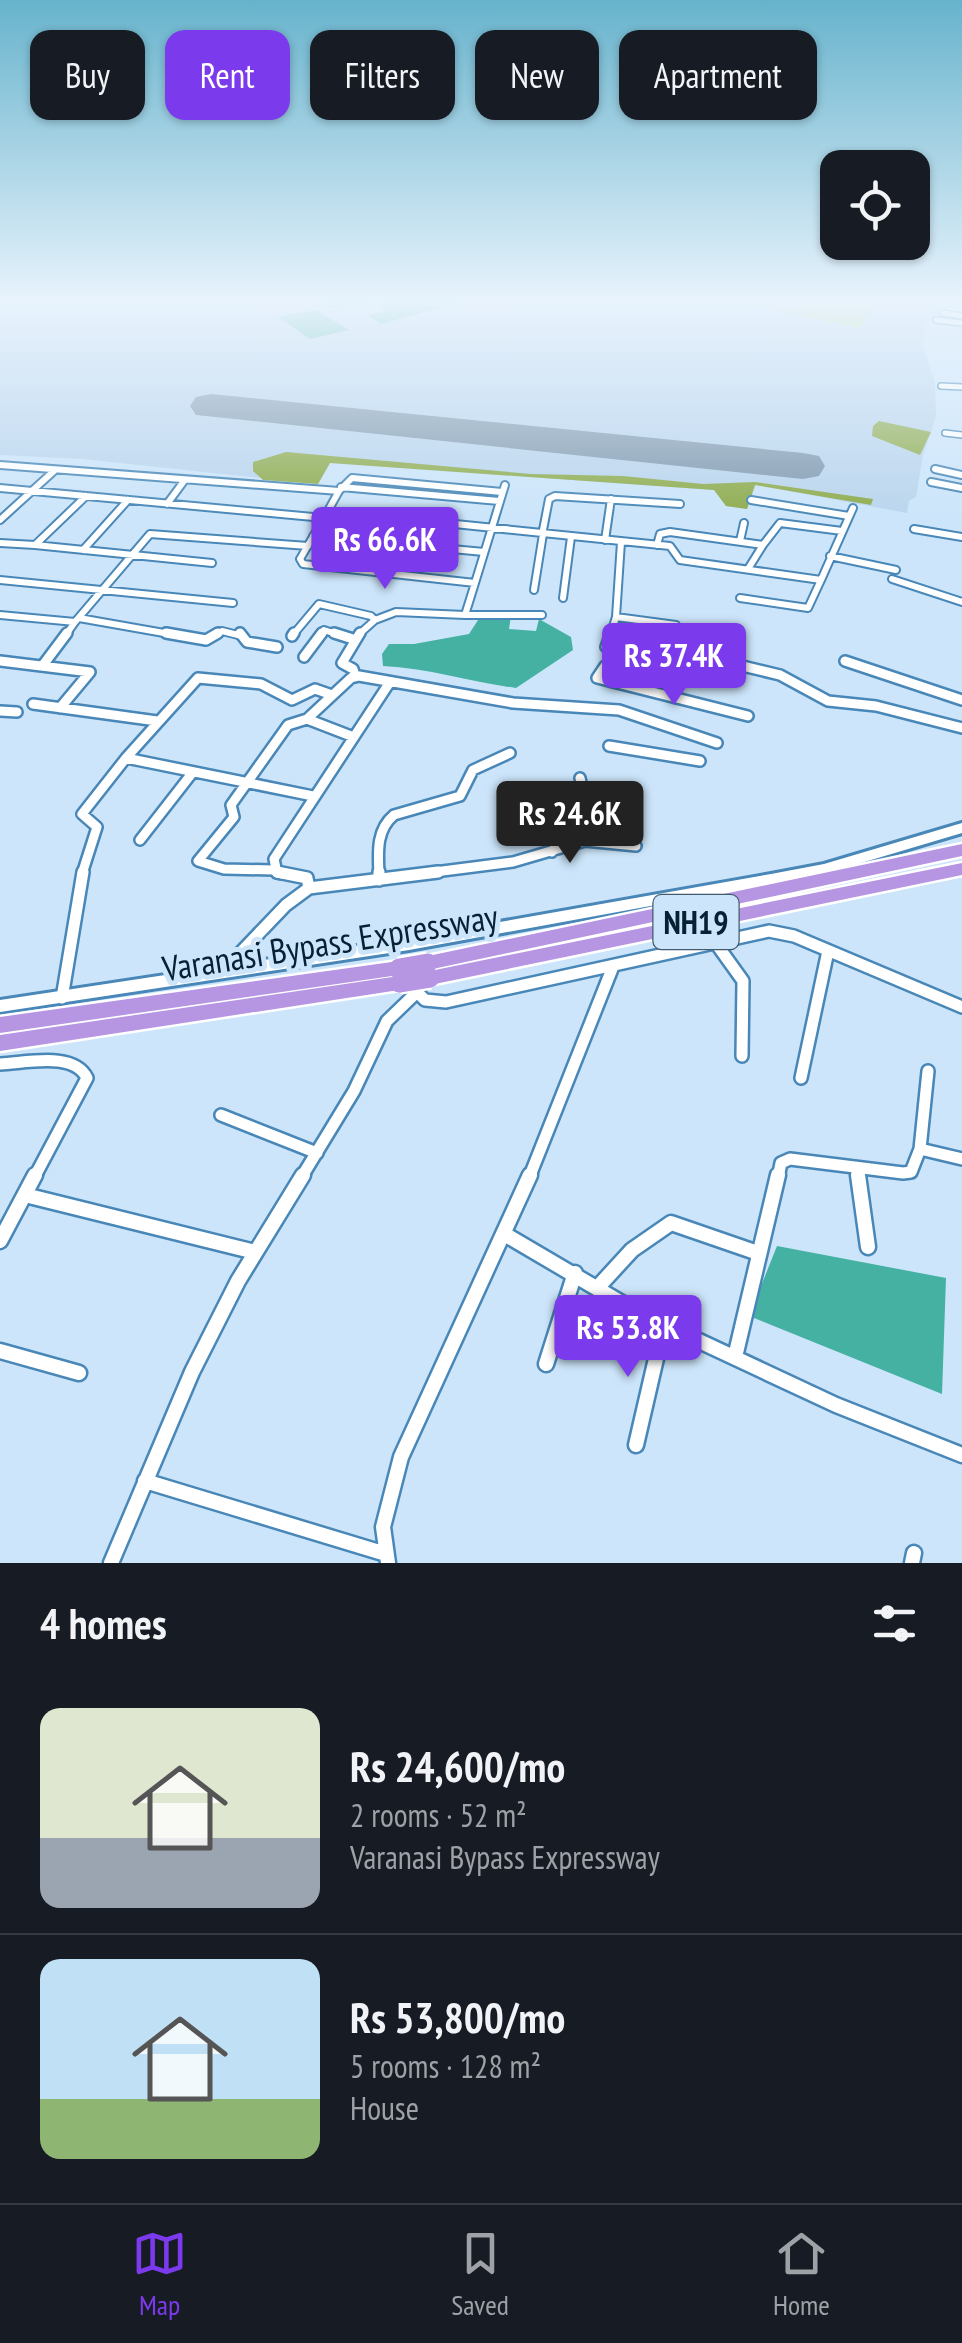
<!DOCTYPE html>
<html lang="en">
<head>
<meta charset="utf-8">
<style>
	body { margin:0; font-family:"PT Sans Narrow",sans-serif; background:#242831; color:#f1f3f6; height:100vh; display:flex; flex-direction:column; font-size:38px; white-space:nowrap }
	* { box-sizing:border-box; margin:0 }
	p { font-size:32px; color:#9ea1a6 }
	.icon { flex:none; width:55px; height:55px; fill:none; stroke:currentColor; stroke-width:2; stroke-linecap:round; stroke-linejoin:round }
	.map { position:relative; height:1563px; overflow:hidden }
	.panel { display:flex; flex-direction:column; background:#171b24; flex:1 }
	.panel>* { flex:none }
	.guide { position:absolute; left:30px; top:30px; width:902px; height:90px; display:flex; gap:20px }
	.controls { position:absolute; left:820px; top:150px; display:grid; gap:20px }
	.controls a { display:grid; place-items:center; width:110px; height:110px; border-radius:20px; background:#171b24; box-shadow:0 2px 8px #0004; font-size:50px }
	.price { position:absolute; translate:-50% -85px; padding:0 22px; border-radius:10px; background:#7c3aed; color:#fff; font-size:32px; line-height:65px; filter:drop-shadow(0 2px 5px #0008) }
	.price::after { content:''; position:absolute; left:50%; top:60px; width:30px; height:22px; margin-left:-15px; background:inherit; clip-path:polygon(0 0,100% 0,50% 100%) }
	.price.current { background:#222; color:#fff }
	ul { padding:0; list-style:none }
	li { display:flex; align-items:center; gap:30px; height:250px; padding:0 40px }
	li+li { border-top:2px solid #363941 }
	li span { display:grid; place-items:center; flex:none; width:280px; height:200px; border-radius:20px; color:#555 }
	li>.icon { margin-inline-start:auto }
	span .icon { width:120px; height:120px; fill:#fffc; stroke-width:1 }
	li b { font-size:42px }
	h2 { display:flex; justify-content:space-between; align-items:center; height:120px; padding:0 40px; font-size:42px }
	.chip { padding:0 35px; border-radius:20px; background:#171b24; box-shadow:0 2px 8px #0004; font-size:35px; line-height:90px }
	.chip.current { background:#7c3aed; color:#fff }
	.menu { display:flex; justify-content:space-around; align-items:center; height:140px; border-top:2px solid #363941; background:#171b24; font-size:28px; color:#9ea1a6 }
	.menu a { display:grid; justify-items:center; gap:5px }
	.menu .current { color:#7c3aed }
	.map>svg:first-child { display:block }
	.built { fill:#bad5ed }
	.green { fill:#bfdd80 }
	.forest { fill:#8fac4e }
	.water { fill:#45b1a3 }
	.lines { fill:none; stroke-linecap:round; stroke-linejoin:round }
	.runway { fill:#819aaf; fill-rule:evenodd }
	.street-far4-casing { stroke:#4887b7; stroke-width:8 }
	.street-far3-casing { stroke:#4887b7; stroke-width:10 }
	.street-far2-casing { stroke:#4887b7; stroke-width:14 }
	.street-far1-casing { stroke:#4887b7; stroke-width:16 }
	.street-casing { stroke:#4887b7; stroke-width:19 }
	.secondary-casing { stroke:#4887b7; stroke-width:6 }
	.highway-casing { stroke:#fff; stroke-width:5 }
	.street-far4 { stroke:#fff; stroke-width:5 }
	.street-far3 { stroke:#fff; stroke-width:6 }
	.street-far2 { stroke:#fff; stroke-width:9 }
	.street-far1 { stroke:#fff; stroke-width:11 }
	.street { stroke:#fff; stroke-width:14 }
	.secondary { fill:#fff; fill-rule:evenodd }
	.highway { fill:#b695e2; fill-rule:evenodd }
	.highway-bridge-casing { stroke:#fff; stroke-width:24; stroke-linecap:butt }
	.highway-bridge { stroke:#b695e2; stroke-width:19 }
	.labels { text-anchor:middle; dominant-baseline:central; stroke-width:10; stroke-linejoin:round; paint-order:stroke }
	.shield { fill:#cce5fa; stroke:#415b6f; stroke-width:2.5 }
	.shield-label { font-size:32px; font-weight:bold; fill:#062034 }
	.street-label { font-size:35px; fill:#062034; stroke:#cce5fa }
</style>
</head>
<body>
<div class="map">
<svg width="962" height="1563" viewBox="0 0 962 1563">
	<rect width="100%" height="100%" fill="#cce5fa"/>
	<path class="built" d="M0,300H940L941,310L925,323L923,346L935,383L936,417L923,455L916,497L909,501L907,513L756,485L747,509L726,506L714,490L330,463L318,484L83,459L0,455Z"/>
	<path class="green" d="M723,300L790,307L803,300H883L859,328Z"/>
	<path class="forest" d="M879,421L931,432L920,455L872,436L873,426Z
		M286,452L531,474L623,476L703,484L755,482L873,499L871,505L755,485L747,509L726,506L714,490L330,463L318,484L263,480L253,471V462Z"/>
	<path class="water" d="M320,300H467L381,324L367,315L387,311L376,303L330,308Z
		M316,310L349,330L310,339L278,317Z
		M511,616L509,629L536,631L539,619L571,637L573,650L516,688C471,682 428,668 383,666L382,654L389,644H414L469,634L480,617Z
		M777,1246L946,1278L942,1394L749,1316Z"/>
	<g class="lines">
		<path class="runway" d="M211,394L803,453L819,456L825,466L819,476L803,479L196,415L190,406L196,397Z"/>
		<g class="street-far4-casing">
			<path id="street-far4" d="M943,313L962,316
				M936,320L962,323
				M941,386L962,387
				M945,433L962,435"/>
		</g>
		<g class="street-far3-casing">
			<path id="street-far3" d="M0,465L339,491L324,518L0,488
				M935,469L962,475
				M931,482L962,488
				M341,487L499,501
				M339,491L352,478L502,492
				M751,500L849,516
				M167,504L184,481
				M328,511L670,546L680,560L821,580L853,508
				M324,518L300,559L303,564L475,583L505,485
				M0,520L55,470
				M914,529L962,537
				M543,530L549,499L555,496L680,504
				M313,536L484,552
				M605,540L611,499
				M740,541L744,523
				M0,543L35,545L86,496
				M35,545L212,563
				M657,545L660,534L670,532L763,545L748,569
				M763,545L780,523L842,531
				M83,550L128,500
				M830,556L896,570
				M892,579L962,602
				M0,580L233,603
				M534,590L543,534
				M563,598L571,537
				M740,598L808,608L821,580
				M0,615L75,622L150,534L308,546
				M465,615H542
				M616,617L676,625L674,636
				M79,618L181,636
				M375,620L396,612L465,615L475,583
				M65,636L75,622
				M214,636L222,631L242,636
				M292,636L319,604L371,616L375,620L357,636
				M320,636L324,630L342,636
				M610,636L616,617L621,542"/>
		</g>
		<g class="street-far2-casing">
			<path id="street-far2" d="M166,633L206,640L218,633
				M240,633L247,642L277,647
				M334,633L353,639
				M292,636L294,633
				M606,647L611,633
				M671,652L675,633
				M304,657L322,633
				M0,661L90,672L60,708
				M845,661L962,700
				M734,664L780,675L828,701L876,706L962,728
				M43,665L67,633
				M605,666L597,678L748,716
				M355,676L353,669L342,663L360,633
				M33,704L157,721
				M0,711L17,712
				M307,719L351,678L359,676L513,703L619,710L717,743
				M609,746L700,761
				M313,796L126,758L198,678L261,684L292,700L315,689L332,695
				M140,840L193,772
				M552,852L584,795L580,778
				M274,870L224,869L198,861L234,817L231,805L288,725L307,719L351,736
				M82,874L97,827L82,814L126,758
				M283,874L277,873L274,859L390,682
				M379,874C378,852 376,830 394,815L460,796L473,770L510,753
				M419,874L513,862L585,841L636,846"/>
		</g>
		<g class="street-far1-casing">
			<path id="street-far1" d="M379,872V880
				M309,888L438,872
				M715,942L743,981L742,1056
				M223,971L286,905L309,888L307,878L277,872
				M416,991L425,1000L446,1002L769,931L794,936L962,1007
				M62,998L83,872
				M0,1064C26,1063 74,1051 87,1078L34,1178
				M801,1078L828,951
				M221,1115L317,1153
				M920,1149L928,1071
				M857,1169L858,1178
				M301,1178L354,1091L387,1021L416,993
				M529,1178L612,969
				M778,1178L781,1163L790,1159L903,1173L911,1172L920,1149L962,1159"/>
		</g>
		<g class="street-casing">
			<path id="street" d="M858,1175L868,1247
				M25,1195L255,1252
				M506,1235L637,1312L836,1405L962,1455
				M0,1241L35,1175
				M598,1287L632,1250L671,1223L758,1253
				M0,1351L79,1373
				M735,1357L778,1175
				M546,1364L575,1273
				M636,1445L664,1324
				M145,1481L386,1554
				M111,1563L192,1372L238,1281L303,1175
				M388,1563L383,1527L401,1457L530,1175
				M912,1563L914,1553"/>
		</g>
		<g class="secondary-casing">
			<path id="secondary" d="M962,823V833L824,874L771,884L409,950L0,1012V1000L409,938L771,874L824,864Z"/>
		</g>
		<g class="highway-casing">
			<path id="highway" d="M962,844V856L428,970L422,968L419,963L422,958L428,956Z
				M962,863V875L430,985L424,983L421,978L424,973L430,971Z
				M399,961L405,963L408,968L405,973L399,975L0,1033V1017Z
				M399,976L405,978L408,983L405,988L399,990L0,1051V1035Z"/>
		</g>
		<use href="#street-far4" class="street-far4"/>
		<use href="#street-far3" class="street-far3"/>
		<use href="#street-far2" class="street-far2"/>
		<use href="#street-far1" class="street-far1"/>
		<use href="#street" class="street"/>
		<use href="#secondary" class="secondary"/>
		<use href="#highway" class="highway"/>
		<g class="highway-bridge-casing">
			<path id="highway-bridge" d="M399,968L428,963
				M399,983L430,978"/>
		</g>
		<use href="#highway-bridge" class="highway-bridge"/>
	</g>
	<linearGradient id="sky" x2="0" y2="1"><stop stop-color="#67b3cc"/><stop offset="0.58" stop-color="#e8f3fd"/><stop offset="1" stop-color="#e8f3fd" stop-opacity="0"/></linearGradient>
	<rect width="962" height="519" fill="url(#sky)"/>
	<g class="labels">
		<rect class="shield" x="653.5" y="895" width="85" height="54" rx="8"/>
		<g class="shield-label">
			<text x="696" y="922">NH19</text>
		</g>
		<g class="street-label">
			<text transform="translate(330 942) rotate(-9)">Varanasi Bypass Expressway</text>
		</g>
	</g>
</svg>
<div class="controls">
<a><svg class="icon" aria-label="locate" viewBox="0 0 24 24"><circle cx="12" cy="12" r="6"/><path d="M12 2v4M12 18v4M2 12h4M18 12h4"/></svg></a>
</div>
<b class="price" style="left:385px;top:592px">Rs 66.6K</b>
<b class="price" style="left:674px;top:708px">Rs 37.4K</b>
<b class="price current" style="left:570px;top:866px">Rs 24.6K</b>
<b class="price" style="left:628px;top:1380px">Rs 53.8K</b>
<div class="guide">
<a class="chip">Buy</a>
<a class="chip current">Rent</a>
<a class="chip">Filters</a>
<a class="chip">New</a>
<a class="chip">Apartment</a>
</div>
</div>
<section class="panel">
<h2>4 homes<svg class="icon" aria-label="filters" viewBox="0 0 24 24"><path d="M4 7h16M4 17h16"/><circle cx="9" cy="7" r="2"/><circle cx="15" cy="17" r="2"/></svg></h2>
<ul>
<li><span style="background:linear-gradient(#dfe7d0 65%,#9aa5b1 0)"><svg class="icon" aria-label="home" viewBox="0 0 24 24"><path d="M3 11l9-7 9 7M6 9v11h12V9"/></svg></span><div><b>Rs 24,600/mo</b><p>2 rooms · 52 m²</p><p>Varanasi Bypass Expressway</p></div></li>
<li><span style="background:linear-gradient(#bfe0f5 70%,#8fb573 0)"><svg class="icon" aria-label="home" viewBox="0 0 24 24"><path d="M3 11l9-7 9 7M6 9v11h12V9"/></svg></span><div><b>Rs 53,800/mo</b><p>5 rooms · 128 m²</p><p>House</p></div></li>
</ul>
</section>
<nav class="menu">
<a class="current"><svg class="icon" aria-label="map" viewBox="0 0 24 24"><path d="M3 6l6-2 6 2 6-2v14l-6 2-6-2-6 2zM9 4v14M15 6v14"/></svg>Map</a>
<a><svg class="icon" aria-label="saved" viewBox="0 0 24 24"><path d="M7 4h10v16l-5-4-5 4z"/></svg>Saved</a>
<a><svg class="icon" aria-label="home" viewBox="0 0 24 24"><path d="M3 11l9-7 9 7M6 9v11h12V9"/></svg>Home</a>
</nav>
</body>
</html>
